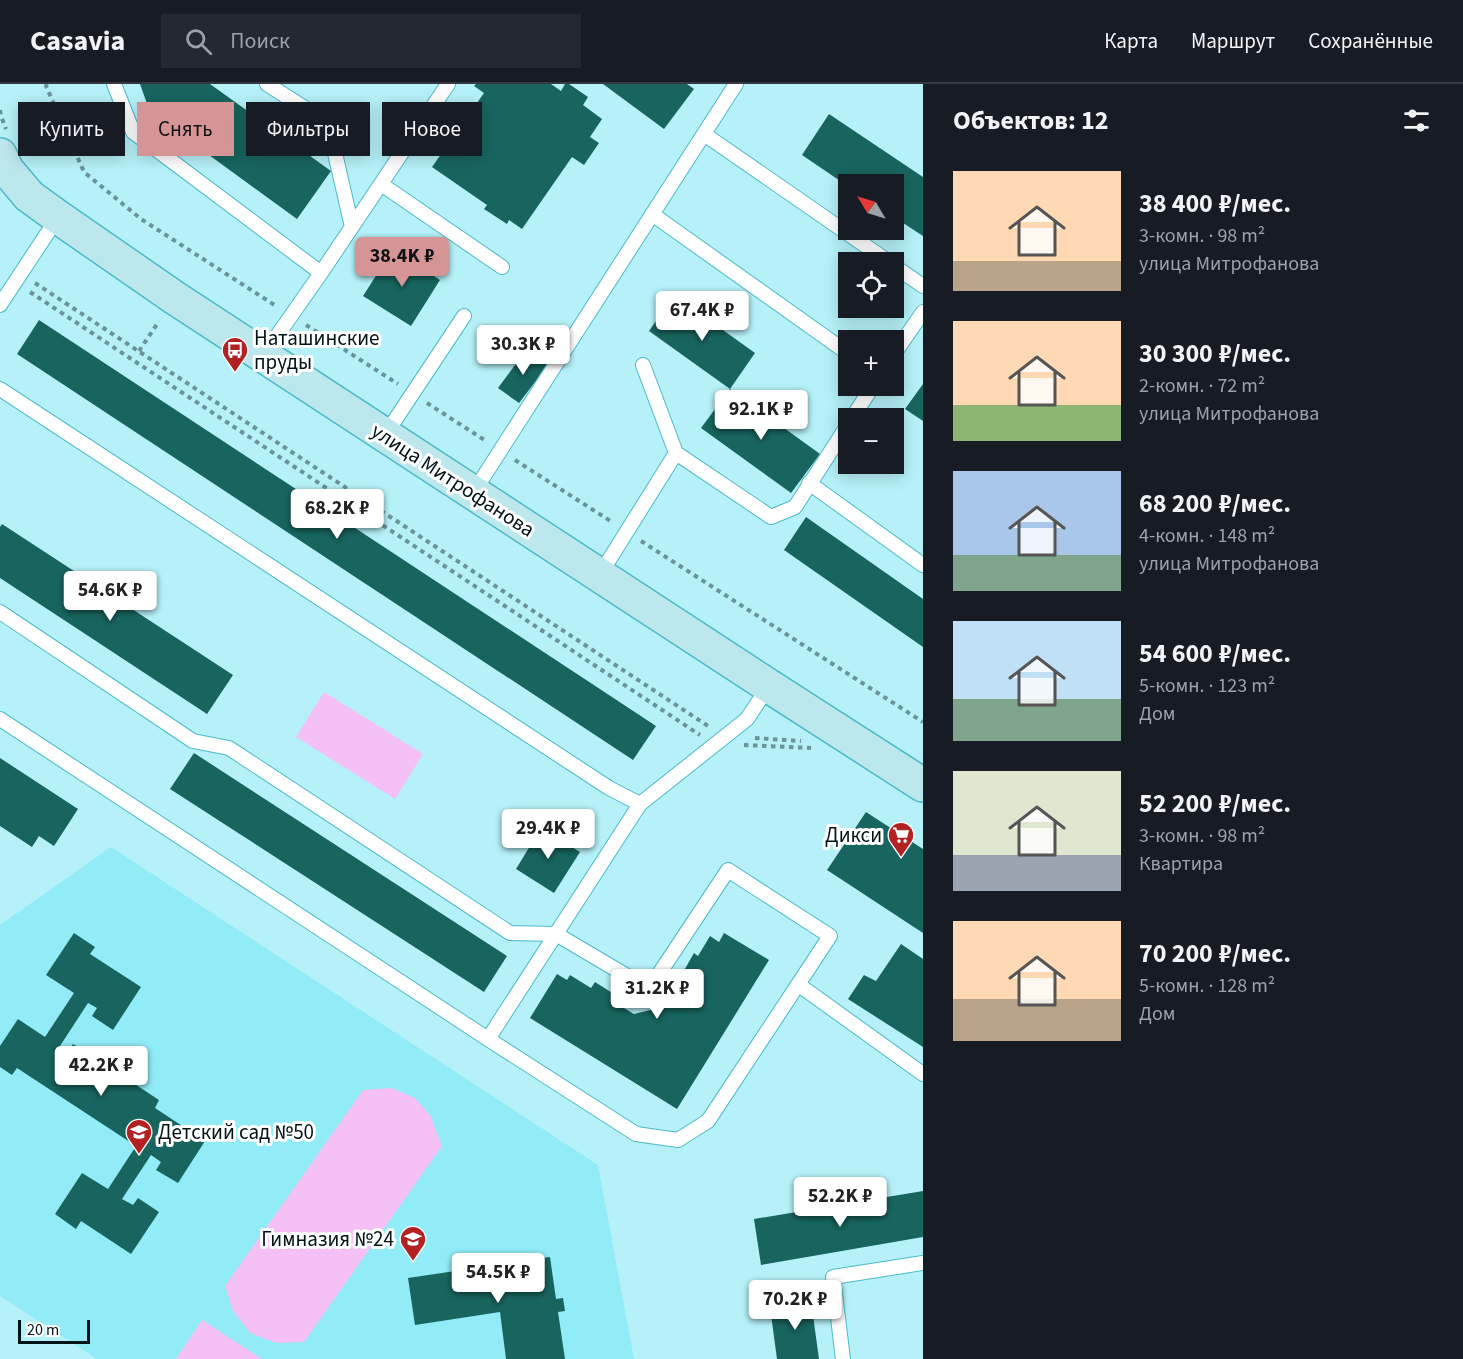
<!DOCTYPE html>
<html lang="ru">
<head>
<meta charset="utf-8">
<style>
	body { margin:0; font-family:"Source Sans 3",sans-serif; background:#242831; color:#f1f3f6; height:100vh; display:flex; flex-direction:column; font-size:22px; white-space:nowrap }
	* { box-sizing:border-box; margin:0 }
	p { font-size:20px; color:#9ea1a6 }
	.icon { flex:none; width:33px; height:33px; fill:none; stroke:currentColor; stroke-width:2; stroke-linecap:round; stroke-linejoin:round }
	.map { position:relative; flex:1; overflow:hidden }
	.drawer { display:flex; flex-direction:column; background:#171b24; width:540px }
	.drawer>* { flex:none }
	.banner { position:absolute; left:18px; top:18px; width:570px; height:54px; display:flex; gap:12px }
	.needle { width:39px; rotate:308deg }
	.controls { position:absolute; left:838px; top:90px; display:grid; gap:12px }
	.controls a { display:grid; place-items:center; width:66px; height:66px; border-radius:0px; background:#171b24; box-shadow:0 3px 15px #0003; font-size:30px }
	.scale { position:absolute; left:18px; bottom:15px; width:72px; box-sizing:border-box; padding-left:6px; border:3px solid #001316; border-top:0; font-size:16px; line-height:21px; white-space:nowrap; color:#001316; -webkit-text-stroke:4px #fff; paint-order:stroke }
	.price { position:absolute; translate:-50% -51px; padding:0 14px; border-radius:6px; background:#fff; color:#222; font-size:20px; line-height:39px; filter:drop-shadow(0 2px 3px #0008) }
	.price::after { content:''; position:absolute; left:50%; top:36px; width:18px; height:14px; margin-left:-9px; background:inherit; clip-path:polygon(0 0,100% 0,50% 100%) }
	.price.active { background:#d59597; color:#111 }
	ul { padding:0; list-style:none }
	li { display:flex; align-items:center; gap:18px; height:150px; padding:0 30px }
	li span { display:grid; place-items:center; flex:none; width:168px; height:120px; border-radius:0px; color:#555 }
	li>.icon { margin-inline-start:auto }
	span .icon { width:72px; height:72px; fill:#fffc; stroke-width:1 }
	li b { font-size:26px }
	h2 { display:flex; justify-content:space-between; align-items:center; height:72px; padding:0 30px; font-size:26px }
	.chip { padding:0 21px; border-radius:0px; background:#171b24; box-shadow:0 3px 15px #0003; font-size:21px; line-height:54px }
	.chip.active { background:#d59597; color:#111 }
	header { display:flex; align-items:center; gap:36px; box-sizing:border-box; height:84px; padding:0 30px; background:#171b24; border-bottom:2px solid #363941 }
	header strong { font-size:28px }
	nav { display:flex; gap:33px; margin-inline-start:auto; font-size:21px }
	.search { width:420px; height:54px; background:#242831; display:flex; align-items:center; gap:15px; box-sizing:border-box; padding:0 21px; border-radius:0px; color:#9ea1a6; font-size:22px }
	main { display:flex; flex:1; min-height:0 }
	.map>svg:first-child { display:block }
	.built { fill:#91ecf8 }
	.green { fill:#f5c0f5 }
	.building { fill:#18655f }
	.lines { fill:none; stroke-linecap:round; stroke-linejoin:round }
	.service-casing { stroke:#4bbac8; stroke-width:16 }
	.secondary-casing { stroke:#4bbac8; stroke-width:36 }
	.path { stroke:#699499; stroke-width:4; stroke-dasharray:4.5 4.5; stroke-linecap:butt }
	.service { stroke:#fff; stroke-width:14 }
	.secondary { stroke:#bce7ec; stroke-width:33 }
	.labels { text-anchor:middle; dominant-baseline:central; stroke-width:6; stroke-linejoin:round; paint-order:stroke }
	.poi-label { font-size:21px; fill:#001316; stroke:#fff; text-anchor:start }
	.street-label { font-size:21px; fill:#001316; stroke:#fff }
</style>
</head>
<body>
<header>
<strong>Casavia</strong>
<div class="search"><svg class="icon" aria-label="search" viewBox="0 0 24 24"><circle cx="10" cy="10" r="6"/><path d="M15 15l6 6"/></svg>Поиск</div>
<nav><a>Карта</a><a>Маршрут</a><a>Сохранённые</a></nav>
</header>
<main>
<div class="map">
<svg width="923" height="1275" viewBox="0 0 923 1275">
	<rect width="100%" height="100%" fill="#b6f1f9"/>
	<path class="built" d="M111,763L598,1081L634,1275H97L0,1212V841Z"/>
	<path class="green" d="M324,608L423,670L395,715L296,653Z
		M392,1004L415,1014L430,1031L442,1062L304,1258L276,1259L250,1249L233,1227L225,1202L363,1006Z
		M202,1236L262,1275H176Z"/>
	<path class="building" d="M140,0H210L331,87L297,135L150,28Z
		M476,0H551L561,7L565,0H569L588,13L583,21L602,35L590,53L599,59L584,81L572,73L522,145L509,136L507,140L484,125L487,121L432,83L484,9L474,2Z
		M603,0H687L694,5L664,45Z
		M829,30L923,93V152L894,133V100H849V103L802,71Z
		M393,165L440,196L411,242L363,212Z
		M674,211L755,269L730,305L649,247Z
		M39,236L656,642L633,676L17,270Z
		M527,265L548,281L519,319L498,304Z
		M923,300V337L905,325Z
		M730,305L820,370L791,409L701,344Z
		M806,433L923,515V563L784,466Z
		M2,440L233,591L207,630L0,494V443Z
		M194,669L507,872L484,908L170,705Z
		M0,674L78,725L54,762L39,752L32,763L0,742Z
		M866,728L923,765V849L827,786Z
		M541,744L580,768L554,809L516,785Z
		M74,849L95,863L90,870L141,903L113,946L92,932L97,924L88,919L60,962L68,968L73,960L95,974L159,1016L155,1024L205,1057L178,1099L156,1086L161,1078L151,1071L122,1115L133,1121L138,1114L159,1128L131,1170L81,1137L76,1145L55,1130L82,1089L108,1105L136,1062L17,984L12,991L0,983V962L18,935L45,953L74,909L46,891Z
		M724,849L769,876L677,1025L530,934L557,890L567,896L570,891L591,904L595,898L617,912L614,918L634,930L667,922L685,892L682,890L694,869L698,872L710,852L719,858Z
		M901,860L923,875V963L848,915L864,891L876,897Z
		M923,1107V1153L761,1181L754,1135Z
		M550,1173L556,1215L563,1214L565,1227L558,1228L565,1275H506L500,1228L415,1241L408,1194Z
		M811,1217L819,1275H777L770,1223Z"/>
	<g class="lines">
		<g class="service-casing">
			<path id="service" d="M114,0L133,48L321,189
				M267,0L328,39L352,143
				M704,50L889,178
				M381,100L502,183
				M652,130L849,270
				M894,182L923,202
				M0,221L58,133
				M894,270L923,228
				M263,272L321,189L448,0
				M0,305L609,704L640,720L488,955
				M852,334L873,302
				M385,351L464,232
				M676,369L771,433L795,423L849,339
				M809,399L923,481
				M473,409L736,0
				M599,492L676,369L643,281
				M0,528L193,657L229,664L510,849L556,850L649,905L728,786L830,852L708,1037L678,1056L636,1050L488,955L0,635
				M640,720L747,635L769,602
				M799,901L923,990
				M843,1275L833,1193L923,1179"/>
		</g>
		<g class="secondary-casing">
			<path id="secondary" d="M0,71L7,86L29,112L58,133L175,214L769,602L923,701"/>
		</g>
		<path class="path" d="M47,0L46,2L84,88L141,135L276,222
			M0,26L1,32L6,45
			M35,199L708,642
			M30,208L700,651
			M306,241L398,300
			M139,267L159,237
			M427,319L486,357
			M515,376L612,438
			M641,457L923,638
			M755,654L801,657
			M744,661L811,664"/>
		<use href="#service" class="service"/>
		<use href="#secondary" class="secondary"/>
	</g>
	<defs>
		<g id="bus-pin" transform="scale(1.35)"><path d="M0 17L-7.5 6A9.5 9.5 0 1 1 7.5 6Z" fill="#b32223" stroke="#fff"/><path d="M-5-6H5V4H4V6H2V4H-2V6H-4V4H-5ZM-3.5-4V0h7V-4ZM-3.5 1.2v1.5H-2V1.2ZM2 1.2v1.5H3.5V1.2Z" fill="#fff"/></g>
		<g id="supermarket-pin" transform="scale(1.35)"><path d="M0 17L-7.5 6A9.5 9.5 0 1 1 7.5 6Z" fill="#b32223" stroke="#fff"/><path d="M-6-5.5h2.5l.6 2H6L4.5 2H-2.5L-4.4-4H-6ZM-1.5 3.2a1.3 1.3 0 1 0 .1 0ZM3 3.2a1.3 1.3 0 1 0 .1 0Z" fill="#fff"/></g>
		<g id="school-pin" transform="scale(1.35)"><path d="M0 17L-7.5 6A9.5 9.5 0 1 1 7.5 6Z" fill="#b32223" stroke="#fff"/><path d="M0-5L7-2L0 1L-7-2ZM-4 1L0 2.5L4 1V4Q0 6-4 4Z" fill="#fff"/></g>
	</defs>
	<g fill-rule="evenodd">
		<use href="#bus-pin" x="235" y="266"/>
		<use href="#supermarket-pin" x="901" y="751"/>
		<use href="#school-pin" x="139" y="1048"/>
		<use href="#school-pin" x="413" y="1155"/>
	</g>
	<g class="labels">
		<g class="poi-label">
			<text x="254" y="254">Наташинские<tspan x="254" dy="24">пруды</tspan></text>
			<text x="882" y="751" text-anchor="end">Дикси</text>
			<text x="158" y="1048">Детский сад №50</text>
			<text x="394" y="1155" text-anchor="end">Гимназия №24</text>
		</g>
		<g class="street-label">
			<text transform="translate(453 396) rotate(33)">улица Митрофанова</text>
		</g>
	</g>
</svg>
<div class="controls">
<a><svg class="needle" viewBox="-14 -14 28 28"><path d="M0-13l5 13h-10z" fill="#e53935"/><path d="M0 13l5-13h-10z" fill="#9ea1a6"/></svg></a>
<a><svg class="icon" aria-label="locate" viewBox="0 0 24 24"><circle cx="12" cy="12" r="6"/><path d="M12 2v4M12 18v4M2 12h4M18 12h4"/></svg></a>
<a>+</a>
<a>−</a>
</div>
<div class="scale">20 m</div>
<b class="price active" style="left:402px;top:204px">38.4K ₽</b>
<b class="price" style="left:702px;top:258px">67.4K ₽</b>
<b class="price" style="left:523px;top:292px">30.3K ₽</b>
<b class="price" style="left:761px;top:357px">92.1K ₽</b>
<b class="price" style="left:337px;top:456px">68.2K ₽</b>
<b class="price" style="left:110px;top:538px">54.6K ₽</b>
<b class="price" style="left:548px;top:776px">29.4K ₽</b>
<b class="price" style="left:657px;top:936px">31.2K ₽</b>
<b class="price" style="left:101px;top:1013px">42.2K ₽</b>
<b class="price" style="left:840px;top:1144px">52.2K ₽</b>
<b class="price" style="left:498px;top:1220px">54.5K ₽</b>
<b class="price" style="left:795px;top:1247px">70.2K ₽</b>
<div class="banner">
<a class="chip">Купить</a>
<a class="chip active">Снять</a>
<a class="chip">Фильтры</a>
<a class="chip">Новое</a>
</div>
</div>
<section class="drawer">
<h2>Объектов: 12<svg class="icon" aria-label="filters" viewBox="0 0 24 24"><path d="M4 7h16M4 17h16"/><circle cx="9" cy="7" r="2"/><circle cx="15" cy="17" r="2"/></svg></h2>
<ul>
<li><span style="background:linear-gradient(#ffd9b3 75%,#b9a48a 0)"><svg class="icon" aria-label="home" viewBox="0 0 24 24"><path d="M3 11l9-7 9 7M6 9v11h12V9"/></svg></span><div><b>38 400 ₽/мес.</b><p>3-комн. · 98 m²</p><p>улица Митрофанова</p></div></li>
<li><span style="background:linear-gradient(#ffd9b3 70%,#8fb573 0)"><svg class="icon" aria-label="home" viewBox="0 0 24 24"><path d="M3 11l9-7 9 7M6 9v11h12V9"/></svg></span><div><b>30 300 ₽/мес.</b><p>2-комн. · 72 m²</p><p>улица Митрофанова</p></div></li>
<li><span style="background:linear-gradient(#a9c7e8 70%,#7fa58c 0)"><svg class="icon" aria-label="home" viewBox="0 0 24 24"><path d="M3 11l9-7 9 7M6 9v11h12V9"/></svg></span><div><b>68 200 ₽/мес.</b><p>4-комн. · 148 m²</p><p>улица Митрофанова</p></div></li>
<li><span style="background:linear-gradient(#bfe0f5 65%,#7fa58c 0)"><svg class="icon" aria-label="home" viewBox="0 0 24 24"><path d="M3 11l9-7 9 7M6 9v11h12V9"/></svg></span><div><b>54 600 ₽/мес.</b><p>5-комн. · 123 m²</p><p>Дом</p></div></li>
<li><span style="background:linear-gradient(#dfe7d0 70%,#9aa5b1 0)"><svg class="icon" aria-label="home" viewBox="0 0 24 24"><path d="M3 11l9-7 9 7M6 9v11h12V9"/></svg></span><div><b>52 200 ₽/мес.</b><p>3-комн. · 98 m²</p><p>Квартира</p></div></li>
<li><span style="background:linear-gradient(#ffd9b3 65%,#b9a48a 0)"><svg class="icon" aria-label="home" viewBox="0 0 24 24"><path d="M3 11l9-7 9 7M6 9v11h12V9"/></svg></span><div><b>70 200 ₽/мес.</b><p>5-комн. · 128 m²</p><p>Дом</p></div></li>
</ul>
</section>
</main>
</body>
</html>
